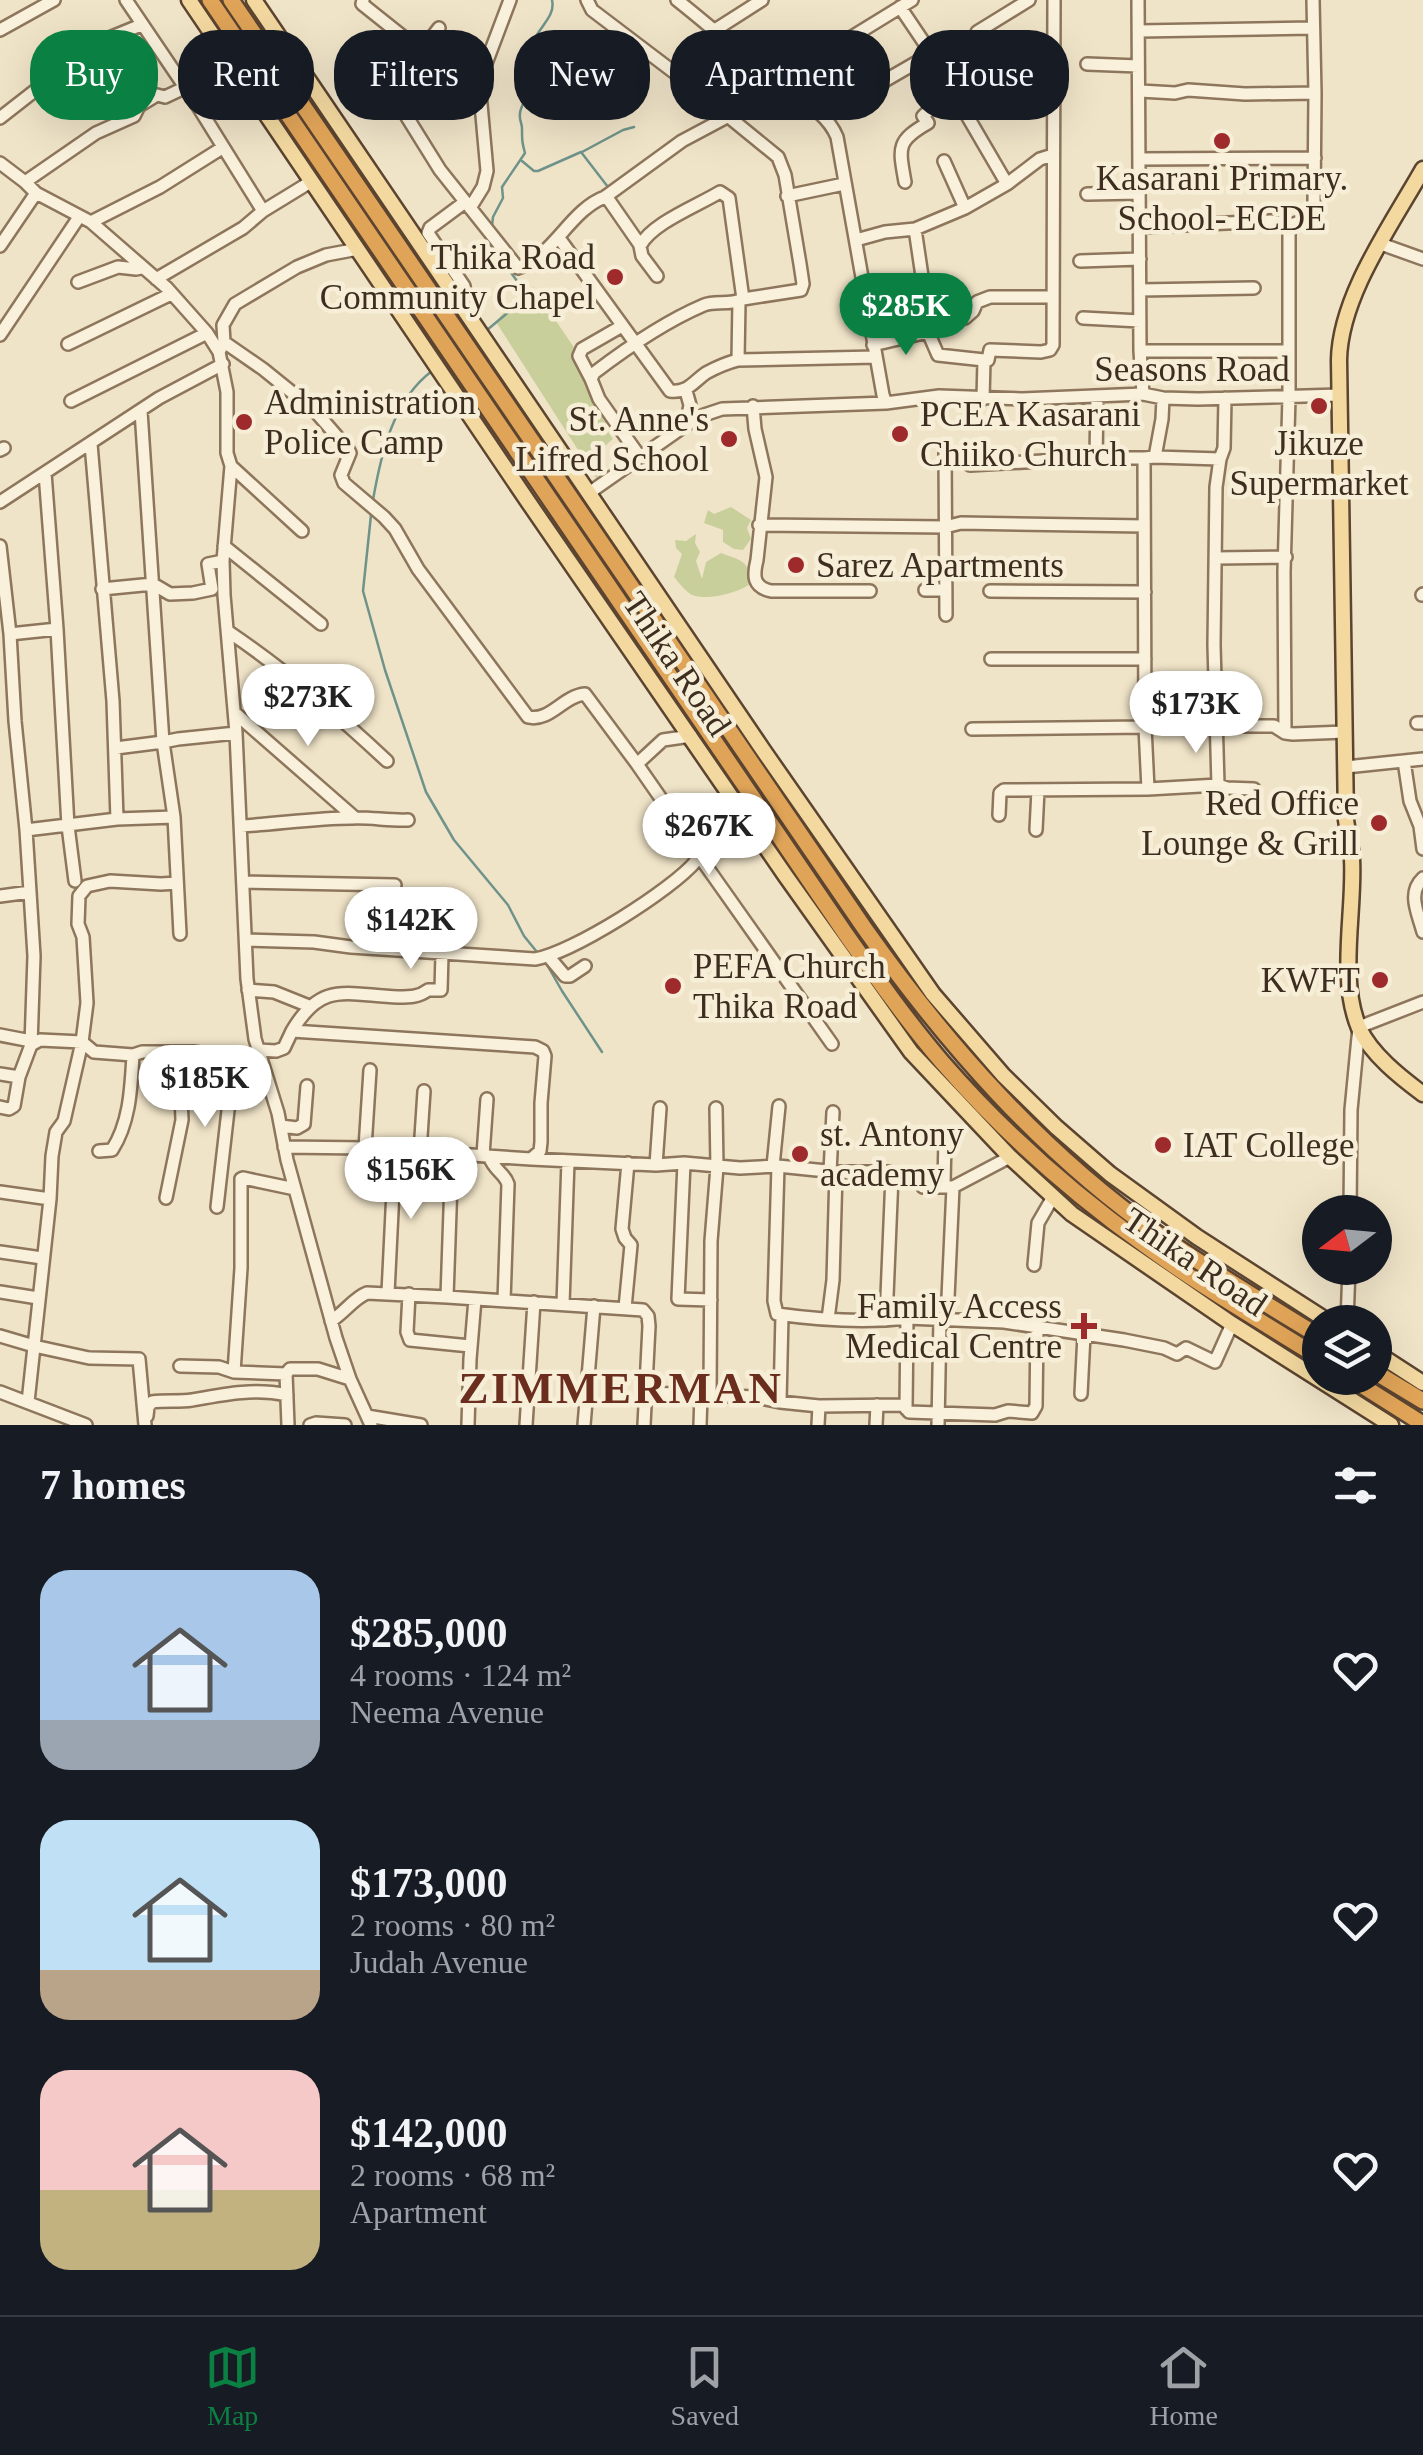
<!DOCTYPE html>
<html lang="en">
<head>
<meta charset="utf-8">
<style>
	body { margin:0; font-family:Georgia,serif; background:#20242c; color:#f1f3f6; height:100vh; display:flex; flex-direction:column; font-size:38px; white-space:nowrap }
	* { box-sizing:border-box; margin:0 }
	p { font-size:32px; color:#9ea1a6 }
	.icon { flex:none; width:55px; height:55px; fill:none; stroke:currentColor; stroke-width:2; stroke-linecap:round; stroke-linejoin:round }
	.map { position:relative; height:1425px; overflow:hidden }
	.drawer { display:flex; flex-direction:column; background:#171b24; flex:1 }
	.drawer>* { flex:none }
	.top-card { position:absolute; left:30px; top:30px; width:1365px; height:90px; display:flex; gap:20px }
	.needle { width:65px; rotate:254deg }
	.tools { position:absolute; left:1302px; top:1195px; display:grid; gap:20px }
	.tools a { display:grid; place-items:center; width:90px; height:90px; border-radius:50%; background:#171b24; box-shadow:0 10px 40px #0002; font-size:50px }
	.price { position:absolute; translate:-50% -85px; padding:0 22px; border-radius:35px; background:#fff; color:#222; font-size:32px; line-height:65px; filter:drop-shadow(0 2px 5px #0008) }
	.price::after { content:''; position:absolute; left:50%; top:60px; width:30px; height:22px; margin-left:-15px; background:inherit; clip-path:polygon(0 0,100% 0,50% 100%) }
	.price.current { background:#0b8043; color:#fff }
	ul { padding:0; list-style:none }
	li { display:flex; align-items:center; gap:30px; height:250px; padding:0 40px }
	li span { display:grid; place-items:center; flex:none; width:280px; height:200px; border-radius:30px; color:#555 }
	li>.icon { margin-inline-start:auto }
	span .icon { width:120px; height:120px; fill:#fffc; stroke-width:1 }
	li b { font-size:42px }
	h2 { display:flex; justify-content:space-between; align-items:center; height:120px; padding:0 40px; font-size:42px }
	.pill { padding:0 35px; border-radius:40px; background:#171b24; box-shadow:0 10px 40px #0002; font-size:35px; line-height:90px }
	.pill.current { background:#0b8043; color:#fff }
	.tab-bar { display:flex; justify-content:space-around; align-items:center; height:140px; border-top:2px solid #363941; background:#171b24; font-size:28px; color:#9ea1a6 }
	.tab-bar a { display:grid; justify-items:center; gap:5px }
	.tab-bar .current { color:#0b8043 }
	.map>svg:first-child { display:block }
	.green { fill:#c9cf9b }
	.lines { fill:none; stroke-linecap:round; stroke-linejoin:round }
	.stream { stroke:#6f938a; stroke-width:2.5 }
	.minor-casing { stroke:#8d765c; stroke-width:16 }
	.major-casing { stroke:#5b4430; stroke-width:19 }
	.highway-casing { stroke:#5b4430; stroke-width:20 }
	.minor { stroke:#faf1dc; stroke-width:11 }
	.major { stroke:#f3d9a0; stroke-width:14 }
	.highway { stroke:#e0a458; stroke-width:15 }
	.poi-dot { fill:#9e2a2b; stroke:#f7eed8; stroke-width:4 }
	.labels { text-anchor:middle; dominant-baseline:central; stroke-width:9; stroke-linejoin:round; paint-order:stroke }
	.poi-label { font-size:35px; fill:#3d2e20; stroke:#f7eed8; text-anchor:start }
	.street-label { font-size:35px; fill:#3d2e20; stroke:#f7eed8 }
	.district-label { font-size:45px; font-weight:bold; letter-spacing:2.5px; fill:#6b2e1e; stroke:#f7eed8 }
</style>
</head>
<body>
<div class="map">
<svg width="1423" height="1425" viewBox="0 0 1423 1425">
	<rect width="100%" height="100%" fill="#f0e4c8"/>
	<path class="green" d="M533,287L588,368L612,423L605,427L613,439L592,457L603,473L596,478L496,322C505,308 522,300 533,287Z
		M731,507L751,520L747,528L751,539L743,550L734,549L723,542V530L704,523L708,510L714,514Z
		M696,534L695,543L700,552L696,561L702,579L706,562L721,553C740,560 752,561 749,585C735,593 709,601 692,595C686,592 679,583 674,577L682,554L676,548L675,540L686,541Z"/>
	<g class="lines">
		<path class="stream" d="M582,152L623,130L634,127
			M522,161L534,171H538L581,152L608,187
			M492,226L493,217L503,198L502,187L525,153C522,143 522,139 522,129C522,122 519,121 520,113C521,105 527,99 528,91C531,74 528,58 533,42C539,27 556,16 552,0
			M487,330L528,296L487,240
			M373,500C381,454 393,400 432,371
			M371,515L363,591L385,670L426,792L454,840L508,905L524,936L537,952
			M546,963L562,991L602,1052"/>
		<g class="minor-casing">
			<path id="minor" d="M126,0L199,108L263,211L243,228L156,279
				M363,0L362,4L421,51
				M587,0L592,10L675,73L778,157L785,175L800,264L803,284L801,290L743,299L729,198L720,192C697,206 652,223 640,246L642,256L657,276
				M677,0C710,26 741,54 774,80C796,98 826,110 837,137L883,395L886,403
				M1138,0L1140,351L1143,394
				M900,7L927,47L1007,184
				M439,28L408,68L401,80L400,87L407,117L440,170L518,268C554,256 570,210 605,197L682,141L727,117
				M0,30L54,0
				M715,30L762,0
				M1139,31L1312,28
				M977,32L1029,0
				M418,56L423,60L479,82
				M1087,64L1138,66
				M1000,81L1040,58L1054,55
				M777,83L912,0
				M1140,91L1175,93L1188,90L1245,94L1315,93
				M858,101L886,80L931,54
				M0,118L46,82L93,58L92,45L141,25
				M1139,159L1315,158
				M944,161L965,208
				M0,163L25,182L36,193L91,222L167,288L207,333L219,352
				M25,182L96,133L134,116L139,106L152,98L157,95L165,97L184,88
				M905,182C899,148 896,141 928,123L923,116L952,89
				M1087,194L1139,193
				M606,196L640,245
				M787,196L844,184
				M470,208L483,187L487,171L479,82L510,0
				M263,211L312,181
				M91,222L160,187L222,148
				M1140,227L1271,221L1291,225
				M915,229L930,330L928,332L938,355L984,360
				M559,238L670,391C688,393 693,382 706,373C717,367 726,363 738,360L876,357
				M856,240L885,232L915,229L965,208L1007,184L1040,159L1053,155
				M1381,244L1423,259
				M0,246L36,193
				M358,249L326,255L297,267L235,304L223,325L224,342L219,352L227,392V453L231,466L223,561L224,595L236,733L247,979L255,1039L278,1113L287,1160L336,1338L350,1379L371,1425
				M1080,261L1140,259
				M78,282L118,267L136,269L141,268
				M1140,290L1254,288
				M461,303L465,294L464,286L428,233L430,228L465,202
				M965,318L973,311L977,302L990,297H1052
				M1083,318L1140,321
				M0,335L79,217
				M224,342L263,369L315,411L348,449L350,453L341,475L344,483L384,517L395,529L418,569L528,717C550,722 563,696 585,694L637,764
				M68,344L171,294
				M873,345L928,332
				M1140,351H1289
				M738,360L739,301
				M591,379L579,356L582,349L622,326
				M686,391L690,405L686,425
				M983,399L984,360H988L990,350L1041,352L1050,350L1053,345L1054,0
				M71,401L207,333
				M753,406L755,429L766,477L757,560C753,576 753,587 771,591H870
				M91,444L113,701L117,819
				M0,450L4,448
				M945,450L946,615
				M640,457L599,399L591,379L594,373C628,347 664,322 704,305C716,300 728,306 743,299
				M1155,457L1220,459L1216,487L1214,645L1218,785
				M1096,458H1144
				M1220,459L1224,448L1225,398
				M970,465L1096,458L1097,397
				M231,466L302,531
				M45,473L57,629L68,826L75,881
				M589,493L686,425L704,415L722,409L886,403L939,396L1022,399L1143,394L1163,398L1198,399L1340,395
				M0,502L159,398L223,364
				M759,525L945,527L961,523L1144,526
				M0,546L10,634L57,629
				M224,546L321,624
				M1216,558L1286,557
				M102,589L153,584L170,594L193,593L212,589L208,564L223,561
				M925,590H946
				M990,591L1145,592
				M1422,595L1423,594
				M229,632C285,670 338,715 387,761
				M10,634L15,721L26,830L117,819L174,817
				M991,659H1145
				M235,713L354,817
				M1417,723H1423
				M1216,726H1274L1285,733L1293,734L1345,732
				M972,729L1145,727
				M1285,733L1284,572L1289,397V233L1291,225C1303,222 1309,215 1314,204L1315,93L1313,0
				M116,748L163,742L141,411
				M1404,761L1410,801L1420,826L1423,849
				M1346,767L1423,759
				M1148,789L1145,727L1144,458L1155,457L1162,419L1163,398
				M999,815L1000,793L1004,790L1148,789L1218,785L1227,788L1254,789
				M241,826C278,824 315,818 352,818C371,817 389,821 408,820
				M1036,830L1038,790
				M697,853L832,1044
				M1423,878C1407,893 1418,913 1423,932
				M244,882L395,885
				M30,892L34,956L31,1045
				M0,896L30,892L26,830
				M180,934L174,817L163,742L178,739L236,733
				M246,940L314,942L351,947L535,959C572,953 672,890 696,861V849L637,764L663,740L691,736
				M549,957L565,976H570L585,966
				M248,990L274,992L309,1006
				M292,1031C322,980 347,995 398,997C410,997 419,997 428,990H441L442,954
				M0,1035L31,1041
				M258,1050L276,1051L284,1048L292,1031L535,1047L543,1051L545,1056L541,1103V1142L540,1151L531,1159L365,1148L284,1147
				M0,1074L19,1077L31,1045L40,1040L82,1042L94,1052L133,1055L142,1052H193L234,1058L241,1064H262
				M0,1107L9,1109L14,1106L19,1077
				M281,1126L297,1128L304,1124L307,1086
				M365,1148L370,1070
				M99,1151L112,1150C130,1122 131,1088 133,1055
				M420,1152L424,1091
				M483,1155L487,1099
				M489,1156C495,1172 504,1172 508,1184L504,1301
				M531,1159L656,1165L684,1163L740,1168L778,1166L836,1172H889L892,1176L920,1181L923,1187H953
				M684,1163L678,1299L711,1300
				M656,1165L660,1108
				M773,1166L779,1106
				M778,1166L774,1301L777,1314C820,1320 864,1323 907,1318
				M830,1172L833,1112
				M941,1187L944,1184L945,1139
				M295,1189L243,1178L241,1179V1268L234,1372L286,1374L290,1369H318L350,1379
				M0,1192L50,1199
				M166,1198L182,1120L181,1096L188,1088L192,1075L193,1052
				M217,1207L234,1058
				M1350,1212L1351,1110L1359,1027L1423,1002
				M0,1252L42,1258
				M1034,1265L1038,1223L1053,1197
				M0,1292L38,1298
				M388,1293L395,1150
				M409,1294L407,1332L410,1340L470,1346
				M447,1297L643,1310L648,1316L649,1326L644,1425
				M563,1304L568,1161
				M625,1308L631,1245L625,1238L622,1229L628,1163
				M828,1319L833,1280L836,1172
				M886,1320L892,1176
				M947,1320L953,1187L1010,1157
				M331,1321C345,1312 354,1298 367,1293L447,1297L452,1153
				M1347,1322L1349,1268
				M0,1336L34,1346L89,1358L139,1359L145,1425
				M180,1366L219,1367L234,1372
				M286,1374L288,1425
				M0,1392L86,1425
				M647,1393L756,1397L780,1402L819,1406L903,1405L909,1412L995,1415L1008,1411L1032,1413L1036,1406L1037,1328
				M1081,1394L1084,1335
				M710,1395L711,1241L717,1167L716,1108
				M28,1402L50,1199L52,1156L56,1132L64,1121L82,1042L87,1003L83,937L78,924L79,896L87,886L110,881L161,884L177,883
				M780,1402L782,1315
				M906,1409L907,1318L1004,1322L1124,1340L1164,1348L1177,1354L1186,1348L1215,1362L1232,1324
				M147,1416L148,1407L152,1402C165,1400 179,1402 192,1400C225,1394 254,1388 287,1395
				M367,1416L421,1425
				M310,1425L316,1423L345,1425
				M468,1425L470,1359L475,1299
				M526,1425L534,1302
				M584,1425L594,1306
				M700,1425L701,1395
				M818,1425L819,1406
				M876,1425L877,1405
				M938,1425L940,1319"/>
		</g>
		<g class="major-casing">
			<path id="major" d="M189,0L529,503L785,875L911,1052L1010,1157L1072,1214L1232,1324L1391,1425
				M254,0L763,750L933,994L1003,1075L1056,1127L1110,1174L1197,1237L1329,1322
				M1423,169C1392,224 1340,296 1339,360L1346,820C1348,833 1351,846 1352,859C1355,911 1338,978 1359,1028C1371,1054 1400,1077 1423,1094
				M1375,1352L1423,1383"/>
		</g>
		<g class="highway-casing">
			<path id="highway" d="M210,0L845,933C876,977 907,1021 942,1062C1002,1131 1072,1193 1146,1246C1202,1287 1262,1322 1320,1358
				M231,0L865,929C947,1045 1042,1153 1159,1235C1211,1271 1266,1304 1320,1337
				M1375,1372L1423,1401
				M1350,1378L1423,1424"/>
		</g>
		<use href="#minor" class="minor"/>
		<use href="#major" class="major"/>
		<use href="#highway" class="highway"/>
	</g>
	<g class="poi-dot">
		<circle cx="1222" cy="141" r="10"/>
		<circle cx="615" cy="277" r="10"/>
		<circle cx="1319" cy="406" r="10"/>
		<circle cx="244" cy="422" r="10"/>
		<circle cx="900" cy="434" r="10"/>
		<circle cx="729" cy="439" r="10"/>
		<circle cx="796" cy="565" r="10"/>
		<circle cx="1379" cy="823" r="10"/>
		<circle cx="1380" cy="980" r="10"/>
		<circle cx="673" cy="986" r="10"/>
		<circle cx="1163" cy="1145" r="10"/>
		<circle cx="800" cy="1154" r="10"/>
		<path d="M1079 1311h10v10h10v10h-10v10h-10v-10h-10v-10h10z"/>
	</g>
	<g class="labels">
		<g class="poi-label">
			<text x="1222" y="178" text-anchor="middle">Kasarani Primary.<tspan x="1222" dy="40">School- ECDE</tspan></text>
			<text x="595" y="257" text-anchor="end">Thika Road<tspan x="595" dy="40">Community Chapel</tspan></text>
			<text x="264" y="402">Administration<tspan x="264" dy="40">Police Camp</tspan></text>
			<text x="920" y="414">PCEA Kasarani<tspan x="920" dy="40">Chiiko Church</tspan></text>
			<text x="709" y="419" text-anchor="end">St. Anne's<tspan x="709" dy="40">Lifred School</tspan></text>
			<text x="1319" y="443" text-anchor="middle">Jikuze<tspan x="1319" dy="40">Supermarket</tspan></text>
			<text x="816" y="565">Sarez Apartments</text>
			<text x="1359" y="803" text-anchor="end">Red Office<tspan x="1359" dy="40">Lounge &amp; Grill</tspan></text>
			<text x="693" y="966">PEFA Church<tspan x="693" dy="40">Thika Road</tspan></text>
			<text x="1360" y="980" text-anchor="end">KWFT</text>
			<text x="820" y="1134">st. Antony<tspan x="820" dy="40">academy</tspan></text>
			<text x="1183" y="1145">IAT College</text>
			<text x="1062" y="1306" text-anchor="end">Family Access<tspan x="1062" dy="40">Medical Centre</tspan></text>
		</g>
		<g class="street-label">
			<text x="1192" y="369">Seasons Road</text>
			<text transform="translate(677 664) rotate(56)">Thika Road</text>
			<text transform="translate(1195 1262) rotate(34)">Thika Road</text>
		</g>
		<g class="district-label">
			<text x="621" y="1388">ZIMMERMAN</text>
		</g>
	</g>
</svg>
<div class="tools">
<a><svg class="needle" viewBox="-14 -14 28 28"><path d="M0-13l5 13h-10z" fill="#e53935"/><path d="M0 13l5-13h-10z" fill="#9ea1a6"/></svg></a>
<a><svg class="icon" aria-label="layers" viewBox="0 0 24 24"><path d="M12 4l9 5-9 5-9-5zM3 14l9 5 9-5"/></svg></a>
</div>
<b class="price current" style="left:906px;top:358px">$285K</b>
<b class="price" style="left:308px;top:749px">$273K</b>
<b class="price" style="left:1196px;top:756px">$173K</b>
<b class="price" style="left:709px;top:878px">$267K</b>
<b class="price" style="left:411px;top:972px">$142K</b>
<b class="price" style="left:205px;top:1130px">$185K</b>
<b class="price" style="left:411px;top:1222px">$156K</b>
<div class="top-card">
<a class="pill current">Buy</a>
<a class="pill">Rent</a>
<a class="pill">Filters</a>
<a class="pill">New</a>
<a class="pill">Apartment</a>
<a class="pill">House</a>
</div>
</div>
<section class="drawer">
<h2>7 homes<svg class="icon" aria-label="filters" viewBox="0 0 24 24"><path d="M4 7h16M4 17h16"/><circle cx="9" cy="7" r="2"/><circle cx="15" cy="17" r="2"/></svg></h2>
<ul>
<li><span style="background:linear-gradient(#a9c7e8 75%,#9aa5b1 0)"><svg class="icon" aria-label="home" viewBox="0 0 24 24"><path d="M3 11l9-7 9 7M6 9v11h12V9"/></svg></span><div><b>$285,000</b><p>4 rooms · 124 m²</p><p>Neema Avenue</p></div><svg class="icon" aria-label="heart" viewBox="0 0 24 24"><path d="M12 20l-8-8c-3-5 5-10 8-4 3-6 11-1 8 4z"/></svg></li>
<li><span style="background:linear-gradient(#bfe0f5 75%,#b9a48a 0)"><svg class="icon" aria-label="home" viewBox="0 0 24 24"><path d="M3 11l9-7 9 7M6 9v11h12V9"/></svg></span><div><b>$173,000</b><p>2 rooms · 80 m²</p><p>Judah Avenue</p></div><svg class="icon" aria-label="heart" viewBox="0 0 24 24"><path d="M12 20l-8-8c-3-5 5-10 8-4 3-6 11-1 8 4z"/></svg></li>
<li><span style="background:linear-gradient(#f6c9c9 60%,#c2b280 0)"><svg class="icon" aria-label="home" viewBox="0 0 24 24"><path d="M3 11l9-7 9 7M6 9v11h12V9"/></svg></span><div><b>$142,000</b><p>2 rooms · 68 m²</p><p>Apartment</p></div><svg class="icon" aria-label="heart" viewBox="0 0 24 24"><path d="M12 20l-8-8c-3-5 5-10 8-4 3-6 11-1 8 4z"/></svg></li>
</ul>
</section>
<nav class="tab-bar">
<a class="current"><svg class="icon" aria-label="map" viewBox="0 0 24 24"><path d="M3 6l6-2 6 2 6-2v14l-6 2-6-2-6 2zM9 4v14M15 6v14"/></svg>Map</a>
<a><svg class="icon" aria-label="saved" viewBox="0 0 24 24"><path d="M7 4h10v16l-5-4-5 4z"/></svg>Saved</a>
<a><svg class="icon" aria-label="home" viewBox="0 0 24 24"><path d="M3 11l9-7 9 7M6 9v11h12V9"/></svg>Home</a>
</nav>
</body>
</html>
